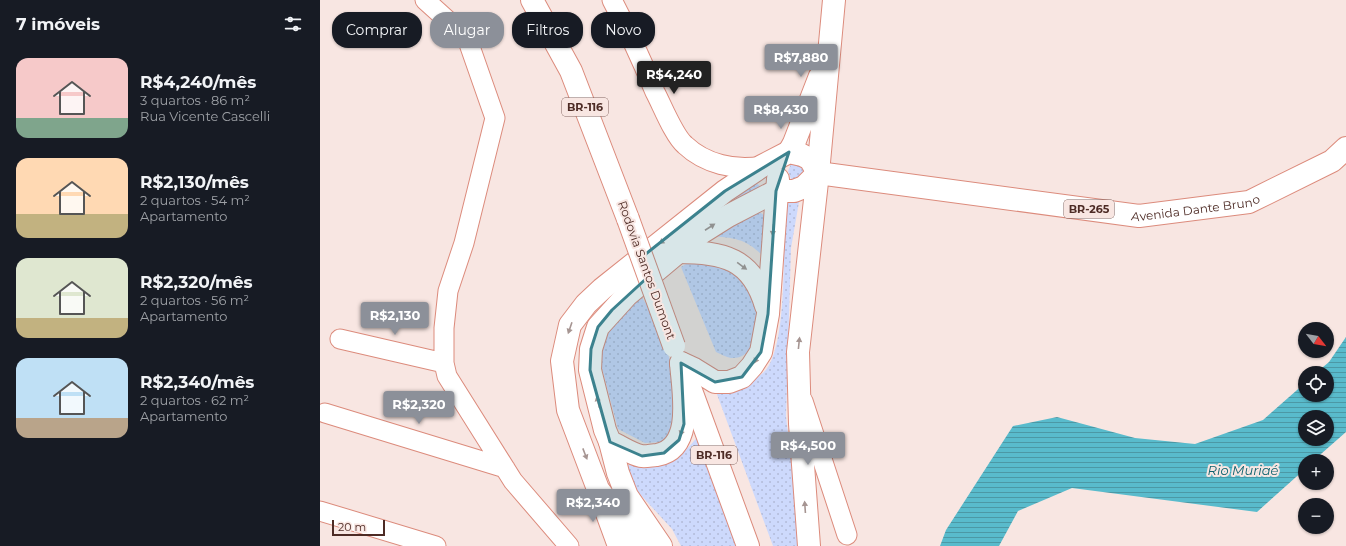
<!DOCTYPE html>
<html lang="pt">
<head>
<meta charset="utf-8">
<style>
	body { margin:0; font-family:Montserrat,sans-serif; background:#20242c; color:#f1f3f6; height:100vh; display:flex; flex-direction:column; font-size:15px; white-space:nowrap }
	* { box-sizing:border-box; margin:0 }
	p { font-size:13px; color:#9ea1a6 }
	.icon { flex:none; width:22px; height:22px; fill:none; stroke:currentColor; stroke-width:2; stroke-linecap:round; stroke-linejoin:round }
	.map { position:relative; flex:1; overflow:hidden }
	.drawer { display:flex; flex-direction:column; background:#171b24; width:320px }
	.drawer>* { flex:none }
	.hud { position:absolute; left:12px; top:12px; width:380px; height:36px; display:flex; gap:8px }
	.needle { width:26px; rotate:121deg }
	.controls { position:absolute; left:978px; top:322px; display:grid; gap:8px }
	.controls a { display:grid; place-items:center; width:36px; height:36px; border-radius:50%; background:#171b24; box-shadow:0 1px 3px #0004; font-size:20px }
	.scale { position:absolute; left:12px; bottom:10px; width:53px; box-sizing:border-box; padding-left:4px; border:2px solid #4d2b25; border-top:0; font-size:11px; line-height:14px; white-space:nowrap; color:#4d2b25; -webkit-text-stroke:3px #f8e6e2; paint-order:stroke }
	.price { position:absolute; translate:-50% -34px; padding:0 9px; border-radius:4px; background:#8c9099; color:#fff; font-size:13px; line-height:26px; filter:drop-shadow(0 1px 2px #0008) }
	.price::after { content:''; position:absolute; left:50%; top:24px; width:12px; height:9px; margin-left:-6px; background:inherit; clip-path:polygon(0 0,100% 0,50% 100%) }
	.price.current { background:#222; color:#fff }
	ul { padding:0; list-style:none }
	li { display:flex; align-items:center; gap:12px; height:100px; padding:0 16px }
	li span { display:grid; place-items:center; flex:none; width:112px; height:80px; border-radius:12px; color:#555 }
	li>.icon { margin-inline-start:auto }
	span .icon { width:48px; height:48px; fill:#fffc; stroke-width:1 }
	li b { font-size:17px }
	h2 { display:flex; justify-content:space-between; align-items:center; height:48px; padding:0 16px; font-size:17px }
	.tag { padding:0 14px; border-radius:16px; background:#171b24; box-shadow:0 1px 3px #0004; font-size:14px; line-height:36px }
	.tag.current { background:#8c9099; color:#fff }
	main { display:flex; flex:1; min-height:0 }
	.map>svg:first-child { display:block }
	.grass { fill:url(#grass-dots) }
	.water { fill:url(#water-rules); fill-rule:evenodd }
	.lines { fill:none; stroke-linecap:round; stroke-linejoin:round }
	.minor-casing { stroke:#dc8b7c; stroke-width:21 }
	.tertiary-casing { stroke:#dc8b7c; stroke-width:24 }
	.secondary-casing { stroke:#dc8b7c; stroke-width:24 }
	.trunk-casing { stroke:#dc8b7c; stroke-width:24 }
	.minor { stroke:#fff; stroke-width:19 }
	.tertiary { stroke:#fff; stroke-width:22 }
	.secondary { stroke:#fff; stroke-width:22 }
	.trunk { stroke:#fff; stroke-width:22 }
	.trunk-bridge-casing { stroke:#dc8b7c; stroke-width:24; stroke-linecap:butt }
	.trunk-bridge { stroke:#fff; stroke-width:22 }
	.oneway { fill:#a69592 }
	.marked { fill:#3c828e; fill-opacity:0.2; stroke:#3c828e; stroke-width:3; stroke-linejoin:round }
	.labels { text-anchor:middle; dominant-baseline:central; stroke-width:4; stroke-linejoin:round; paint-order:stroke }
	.shield { fill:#f8e6e2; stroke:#80635e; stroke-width:1 }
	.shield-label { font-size:11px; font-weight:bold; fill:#4d2b25 }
	.street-label { font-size:12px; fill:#4d2b25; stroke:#f8e6e2 }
	.water-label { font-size:13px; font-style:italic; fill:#0c606d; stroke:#f8e6e2 }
</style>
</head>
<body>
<main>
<section class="drawer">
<h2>7 imóveis<svg class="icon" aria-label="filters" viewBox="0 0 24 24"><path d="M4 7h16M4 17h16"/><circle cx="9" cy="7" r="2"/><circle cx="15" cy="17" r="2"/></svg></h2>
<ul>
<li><span style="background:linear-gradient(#f6c9c9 75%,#7fa58c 0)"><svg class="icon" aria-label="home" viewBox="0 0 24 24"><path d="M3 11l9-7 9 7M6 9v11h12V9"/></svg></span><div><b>R$4,240/mês</b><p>3 quartos · 86 m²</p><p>Rua Vicente Cascelli</p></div></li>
<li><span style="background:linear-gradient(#ffd9b3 70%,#c2b280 0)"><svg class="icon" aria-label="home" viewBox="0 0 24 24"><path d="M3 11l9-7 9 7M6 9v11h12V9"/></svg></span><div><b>R$2,130/mês</b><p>2 quartos · 54 m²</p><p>Apartamento</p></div></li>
<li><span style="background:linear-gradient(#dfe7d0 75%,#c2b280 0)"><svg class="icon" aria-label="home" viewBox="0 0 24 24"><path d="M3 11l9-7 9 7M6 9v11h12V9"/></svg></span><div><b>R$2,320/mês</b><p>2 quartos · 56 m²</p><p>Apartamento</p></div></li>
<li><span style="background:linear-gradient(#bfe0f5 75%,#b9a48a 0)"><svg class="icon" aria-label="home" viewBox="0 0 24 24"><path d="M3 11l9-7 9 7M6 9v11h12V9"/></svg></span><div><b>R$2,340/mês</b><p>2 quartos · 62 m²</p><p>Apartamento</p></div></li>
</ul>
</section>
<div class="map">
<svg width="1026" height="546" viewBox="0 0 1026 546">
	<defs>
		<pattern id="grass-dots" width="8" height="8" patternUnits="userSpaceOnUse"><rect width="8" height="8" fill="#cdd9fc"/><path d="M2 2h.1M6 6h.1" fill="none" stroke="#b2bad8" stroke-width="1.8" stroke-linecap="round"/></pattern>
		<pattern id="water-rules" width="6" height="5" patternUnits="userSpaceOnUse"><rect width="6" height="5" fill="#59bbcc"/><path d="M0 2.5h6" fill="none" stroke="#4c98a5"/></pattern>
	</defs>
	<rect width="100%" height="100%" fill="#f8e6e2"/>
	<path class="grass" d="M471,164L492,168L474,181L471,179L468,171Z
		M431,178L442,188L398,209Z
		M464,202H479L471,248L466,416L480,546H453L395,389C412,385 430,384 443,373C469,351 463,237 464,202Z
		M439,212L444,215L442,255C425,238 413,238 391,236Z
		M376,258L421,272C426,282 433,293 436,303C442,320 437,360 411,358C406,357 401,354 396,352L361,267Z
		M321,296C341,325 354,363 356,398C357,408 354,421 353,431L341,442L325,443L298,429L278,353L290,322Z
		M379,435L422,546H361L352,529L306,479L301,464C341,469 353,467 379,435Z"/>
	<path class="water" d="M1026,337V432L993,461H985V469L937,512L752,488L698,511L679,546H620L626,530L693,426L737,417L815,438L875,444L943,420L985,383V395H1007V373H996L1009,362ZM985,417H1007V439H985Z"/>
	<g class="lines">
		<g class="minor-casing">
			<path id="minor" d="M105,0L147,38L175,118L144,243L128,291L124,328V363L127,376L193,481L249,546
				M292,0C308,30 322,61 335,92C342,105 354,136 365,145C385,164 415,171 442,166
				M20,339L124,363
				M483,401L527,535
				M5,413L185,468
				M0,511L116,546"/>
		</g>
		<g class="tertiary-casing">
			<path id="tertiary" d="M281,497L299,546"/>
		</g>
		<g class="secondary-casing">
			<path id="secondary" d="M469,152L474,143L500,76
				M498,173L514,0"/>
		</g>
		<g class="trunk-casing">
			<g id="trunk">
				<path d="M212,0L251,71L308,219"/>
				<path id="s1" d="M498,173L819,216L929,202L1012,161L1026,148"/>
				<path d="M358,252C403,252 432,258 446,306"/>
				<path d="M361,363C363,391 375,448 337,455C332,455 326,457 321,456C311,454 300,446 290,442L285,430L270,370L271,349L278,327L307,295L381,233L408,216L456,191H474L484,187L498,173"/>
				<path d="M361,363L374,369L395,382H409L422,377L432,366L441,352L448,314L458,179"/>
				<path d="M369,385L428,546"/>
				<path d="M290,442L298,473L307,496L341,546"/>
				<path d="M321,546L278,489L248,410L242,361L250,325L266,304L282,289L405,191L442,166L469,152L482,155L490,159L498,173L478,352L480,424L489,546"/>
			</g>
		</g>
		<use href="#minor" class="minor"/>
		<use href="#tertiary" class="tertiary"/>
		<use href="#secondary" class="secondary"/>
		<use href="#trunk" class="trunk"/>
		<g class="trunk-bridge-casing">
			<path id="trunk-bridge" d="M308,219L354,346"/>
		</g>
		<use href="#trunk-bridge" class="trunk-bridge"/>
	</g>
	<defs><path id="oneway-solid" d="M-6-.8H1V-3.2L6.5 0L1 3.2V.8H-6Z"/></defs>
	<g class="oneway">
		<use href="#oneway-solid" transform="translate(390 227) rotate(-33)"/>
		<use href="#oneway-solid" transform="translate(453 230) rotate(95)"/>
		<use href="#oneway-solid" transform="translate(344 240) rotate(142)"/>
		<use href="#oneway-solid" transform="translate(422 266) rotate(36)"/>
		<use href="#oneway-solid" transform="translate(250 328) rotate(109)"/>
		<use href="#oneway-solid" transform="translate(479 343) rotate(-84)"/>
		<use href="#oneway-solid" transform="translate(437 358) rotate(120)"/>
		<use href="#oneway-solid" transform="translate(278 402) rotate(-104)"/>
		<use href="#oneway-solid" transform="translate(362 430) rotate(107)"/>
		<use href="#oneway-solid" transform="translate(265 454) rotate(69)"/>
		<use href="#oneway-solid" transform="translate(485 507) rotate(-94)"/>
	</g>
	<path class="marked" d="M469,152L456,191L448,314L441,352L422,377L395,382L361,363L364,424L359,440L344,453L322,456L290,442L270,370L271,349L278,327L292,310L329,276L322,257L405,191Z"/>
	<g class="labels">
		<g class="shield">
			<rect x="242" y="98" width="46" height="18" rx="3"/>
			<rect x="744" y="200" width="50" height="18" rx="3"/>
			<rect x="371" y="446" width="46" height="18" rx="3"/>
		</g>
		<g class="shield-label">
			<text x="265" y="107">BR-116</text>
			<text x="769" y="209">BR-265</text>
			<text x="394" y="455">BR-116</text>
		</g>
		<g class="street-label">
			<text stroke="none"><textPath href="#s1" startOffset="381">Avenida Dante Bruno</textPath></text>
			<text transform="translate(327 270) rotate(70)">Rodovia Santos Dumont</text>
		</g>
		<g class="water-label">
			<text x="923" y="470">Rio Muriaé</text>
		</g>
	</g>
</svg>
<div class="controls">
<a><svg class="needle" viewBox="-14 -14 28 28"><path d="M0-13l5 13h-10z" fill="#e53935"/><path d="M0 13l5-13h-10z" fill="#9ea1a6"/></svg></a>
<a><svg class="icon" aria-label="locate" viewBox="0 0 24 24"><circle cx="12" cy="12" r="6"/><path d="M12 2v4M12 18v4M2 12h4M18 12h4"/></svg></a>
<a><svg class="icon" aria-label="layers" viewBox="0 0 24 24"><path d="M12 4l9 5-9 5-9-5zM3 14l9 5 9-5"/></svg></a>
<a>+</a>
<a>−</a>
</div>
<div class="scale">20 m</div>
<b class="price" style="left:481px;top:78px">R$7,880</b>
<b class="price current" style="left:354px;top:95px">R$4,240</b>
<b class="price" style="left:461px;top:130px">R$8,430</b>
<b class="price" style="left:75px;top:336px">R$2,130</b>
<b class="price" style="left:99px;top:425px">R$2,320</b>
<b class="price" style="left:488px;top:466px">R$4,500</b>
<b class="price" style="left:273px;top:523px">R$2,340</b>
<div class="hud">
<a class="tag">Comprar</a>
<a class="tag current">Alugar</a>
<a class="tag">Filtros</a>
<a class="tag">Novo</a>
</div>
</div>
</main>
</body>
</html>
